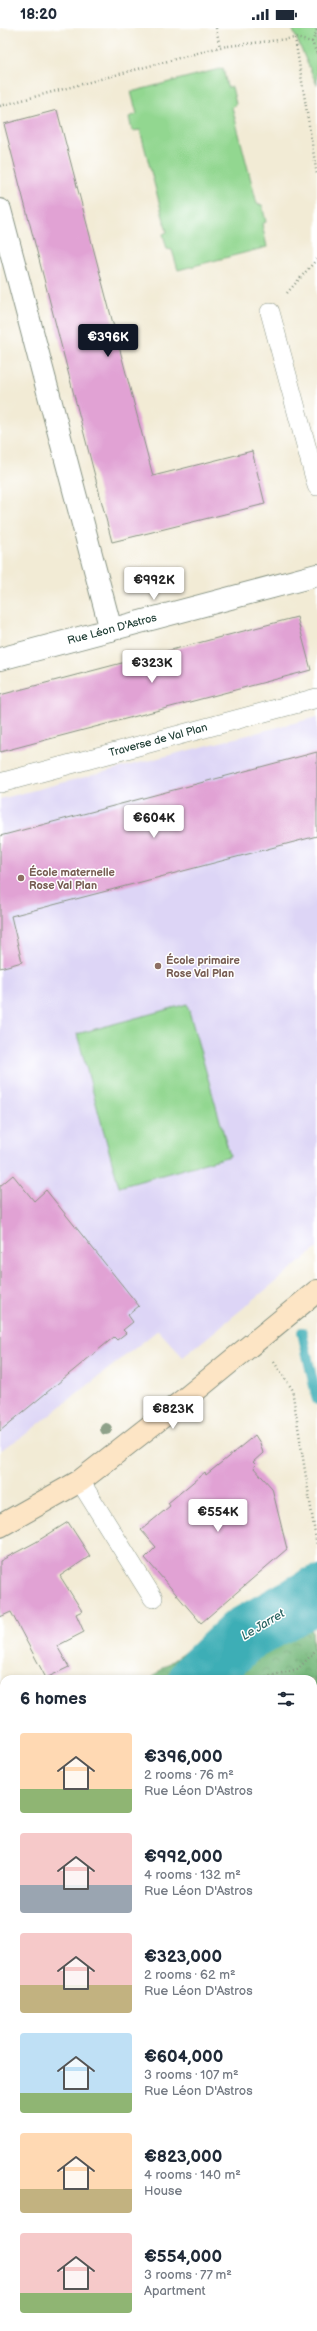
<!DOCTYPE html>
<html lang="en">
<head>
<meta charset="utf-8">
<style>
	body { margin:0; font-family:"Balsamiq Sans",sans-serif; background:#f6f6f7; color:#1f2937; height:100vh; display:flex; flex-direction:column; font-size:15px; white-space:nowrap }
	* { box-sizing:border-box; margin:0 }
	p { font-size:13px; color:#747a83 }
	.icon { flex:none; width:22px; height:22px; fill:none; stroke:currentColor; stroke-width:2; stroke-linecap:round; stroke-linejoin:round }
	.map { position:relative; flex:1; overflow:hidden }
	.sheet { position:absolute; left:0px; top:1647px; width:317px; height:656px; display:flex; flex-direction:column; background:#fff; border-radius:12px 12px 0 0; box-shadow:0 2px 6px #0003 }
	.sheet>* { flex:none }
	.price { position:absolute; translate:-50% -34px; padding:0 9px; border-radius:4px; background:#fff; color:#222; font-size:13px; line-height:26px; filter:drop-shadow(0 1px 2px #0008) }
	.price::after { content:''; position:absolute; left:50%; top:24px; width:12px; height:9px; margin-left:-6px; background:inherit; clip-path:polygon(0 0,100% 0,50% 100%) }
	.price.active { background:#111827; color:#fff }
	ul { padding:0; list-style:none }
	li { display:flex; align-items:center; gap:12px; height:100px; padding:0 20px }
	li span { display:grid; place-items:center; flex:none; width:112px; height:80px; border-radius:4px; color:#555 }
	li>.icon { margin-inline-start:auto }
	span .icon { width:48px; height:48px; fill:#fffc; stroke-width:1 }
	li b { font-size:17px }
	h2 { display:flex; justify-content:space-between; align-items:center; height:48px; padding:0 20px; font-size:17px }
	.status { display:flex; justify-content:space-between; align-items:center; height:28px; padding:0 20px; background:#fff; direction:ltr }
	.status svg { height:11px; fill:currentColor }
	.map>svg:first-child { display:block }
	.built { fill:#ddd5f6 }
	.forest { fill:url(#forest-crowns); stroke:#4a7a57 }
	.park { fill:#92d790; stroke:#588a62 }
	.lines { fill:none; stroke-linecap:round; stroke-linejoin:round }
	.stream { stroke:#3daeb6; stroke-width:10 }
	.river { stroke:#3daeb6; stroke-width:57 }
	.building { fill:#e1a2d4 }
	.service-casing { stroke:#889484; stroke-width:20 }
	.minor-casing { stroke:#889484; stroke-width:24 }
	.secondary-casing { stroke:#889484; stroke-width:24 }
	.path { stroke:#889484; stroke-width:2.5; stroke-dasharray:1 3; stroke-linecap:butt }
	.service { stroke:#fff; stroke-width:19 }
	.minor { stroke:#fff; stroke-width:22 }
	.secondary { stroke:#fde5c5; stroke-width:22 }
	.tree { fill:#8ea189 }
	.education-dot { fill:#8d6e63; stroke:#fff; stroke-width:1.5 }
	.labels { text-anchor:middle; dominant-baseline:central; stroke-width:3; stroke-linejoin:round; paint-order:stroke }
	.street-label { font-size:11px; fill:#1f3d34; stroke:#fff }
	.education-label { font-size:11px; font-weight:bold; fill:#785e54; stroke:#fff; text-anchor:start }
	.water-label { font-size:12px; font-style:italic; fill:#2a6562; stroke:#fff }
</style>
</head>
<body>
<div class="status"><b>18:20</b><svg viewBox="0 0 49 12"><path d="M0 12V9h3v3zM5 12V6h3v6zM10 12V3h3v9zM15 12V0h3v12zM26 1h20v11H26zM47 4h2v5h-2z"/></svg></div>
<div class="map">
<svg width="317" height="2303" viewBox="0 0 317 2303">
	<defs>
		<pattern id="forest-crowns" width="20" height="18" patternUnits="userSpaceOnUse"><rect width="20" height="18" fill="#75b87a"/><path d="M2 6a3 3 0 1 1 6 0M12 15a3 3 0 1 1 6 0" fill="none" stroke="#5f9765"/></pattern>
	</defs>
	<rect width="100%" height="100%" fill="#fff"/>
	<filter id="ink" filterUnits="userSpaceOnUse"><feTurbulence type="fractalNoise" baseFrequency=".025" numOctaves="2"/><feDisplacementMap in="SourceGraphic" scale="8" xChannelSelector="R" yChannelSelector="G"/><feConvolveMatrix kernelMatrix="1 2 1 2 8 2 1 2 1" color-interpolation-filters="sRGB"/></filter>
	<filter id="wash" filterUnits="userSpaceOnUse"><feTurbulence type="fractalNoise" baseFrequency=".012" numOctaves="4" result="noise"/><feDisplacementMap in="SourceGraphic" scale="16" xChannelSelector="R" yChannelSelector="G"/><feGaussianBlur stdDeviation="0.9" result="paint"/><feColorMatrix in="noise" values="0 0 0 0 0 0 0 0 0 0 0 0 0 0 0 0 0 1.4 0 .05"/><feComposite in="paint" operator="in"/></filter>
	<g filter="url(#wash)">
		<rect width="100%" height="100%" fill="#f2ebd5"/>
		<path class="built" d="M317,689V1220L183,1329L158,1302L22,1409L0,1422V771Z
			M4,2095V2171L0,2170V2099Z"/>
		<path class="forest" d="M280,1558L312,1603L317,1659V1665L313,1669V1651H151L162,1640Z
			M4,1787V2027L0,2033V1791Z"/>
		<path class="park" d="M292,0H317V57Z
			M223,40L227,59H232L236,76L232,79L257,176L262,177L266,194L262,196L267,219L178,242L172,222L167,221L163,206L167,204L140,102L132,103L129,89L137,86L131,64Z
			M187,976L230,1128L119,1159L77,1006Z"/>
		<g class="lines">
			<path class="stream" d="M302,1304L317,1372"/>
			<path class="river" d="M197,1651L242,1608L317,1566
				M0,1878L4,1875"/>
		</g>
		<g id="blocks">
			<path class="building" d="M57,82L153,448L252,423L265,476L112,514L4,96Z
				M297,589L311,642L0,724V667Z
				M317,724V808L11,888L22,934L0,940V808Z
				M13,1147L34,1173L46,1162L139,1278L128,1287L133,1294L123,1302L126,1305L117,1312L114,1309L0,1403V1158Z
				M255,1407L260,1415L263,1425L253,1434L256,1437L253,1439L272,1460L287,1521L201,1595L145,1530L156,1519L141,1502L170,1478L168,1475L205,1444L206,1447Z
				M68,1494L90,1528L60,1548L82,1583L76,1586L84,1604L57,1618L69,1639L46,1650L11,1584L0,1589V1533L36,1514Z
				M317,1805V1862L313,1860V1813Z
				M317,1933V1990L313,1991V1934Z
				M313,2090L317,2103V2133L313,2134Z
				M4,2238V2282L0,2280V2249Z
				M53,2299H127L126,2303H64Z"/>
		</g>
	</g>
	<g filter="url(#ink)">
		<use href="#blocks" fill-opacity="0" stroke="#889484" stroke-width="1"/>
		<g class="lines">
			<g class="service-casing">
				<path id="service" d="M270,284L317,458
					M0,755L317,670
					M80,1453L153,1570
					M0,2087L4,2083"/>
			</g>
			<g class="minor-casing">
				<path id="minor" d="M0,182L111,602
					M0,631L317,547
					M0,2196L4,2197
					M298,2299L311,2303"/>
			</g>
			<g class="secondary-casing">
				<path id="secondary" d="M0,1498L80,1453L185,1371L317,1263"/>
			</g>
			<path class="path" d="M216,0L220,19
				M317,2L312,14L317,26
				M295,10L317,147
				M0,78L220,19L295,10L312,14
				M287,265L317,231
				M274,1334L292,1361L317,1518
				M258,1651L298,1641L317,1621
				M313,1690L317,1688
				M0,1899L4,1896"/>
			<use href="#service" class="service"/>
			<use href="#minor" class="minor"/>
			<use href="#secondary" class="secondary"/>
		</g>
		<circle class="tree" cx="106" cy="1401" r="6"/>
	</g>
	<g class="education-dot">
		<circle cx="21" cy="850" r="4"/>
		<circle cx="158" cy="938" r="4"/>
	</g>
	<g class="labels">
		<g class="street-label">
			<text transform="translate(112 601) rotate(-15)">Rue Léon D'Astros</text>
			<text transform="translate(158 712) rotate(-15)">Traverse de Val Plan</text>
		</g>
		<g class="education-label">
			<text x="29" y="844">École maternelle<tspan x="29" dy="13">Rose Val Plan</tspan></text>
			<text x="166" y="932">École primaire<tspan x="166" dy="13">Rose Val Plan</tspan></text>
		</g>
		<g class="water-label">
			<text transform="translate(263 1597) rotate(-31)">Le Jarret</text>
		</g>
	</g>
</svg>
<b class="price active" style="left:108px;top:330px">€396K</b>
<b class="price" style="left:154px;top:573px">€992K</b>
<b class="price" style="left:152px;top:656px">€323K</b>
<b class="price" style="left:154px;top:811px">€604K</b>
<b class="price" style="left:173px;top:1402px">€823K</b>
<b class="price" style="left:218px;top:1505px">€554K</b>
<section class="sheet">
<h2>6 homes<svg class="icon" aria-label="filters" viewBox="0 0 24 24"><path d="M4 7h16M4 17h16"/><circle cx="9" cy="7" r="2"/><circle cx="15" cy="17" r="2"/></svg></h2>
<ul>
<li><span style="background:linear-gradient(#ffd9b3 70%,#8fb573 0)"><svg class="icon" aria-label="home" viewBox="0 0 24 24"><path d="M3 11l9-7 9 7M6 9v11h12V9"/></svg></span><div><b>€396,000</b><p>2 rooms · 76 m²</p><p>Rue Léon D'Astros</p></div></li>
<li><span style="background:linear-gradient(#f6c9c9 65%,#9aa5b1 0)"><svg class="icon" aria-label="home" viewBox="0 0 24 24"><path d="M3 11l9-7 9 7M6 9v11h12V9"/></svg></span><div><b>€992,000</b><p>4 rooms · 132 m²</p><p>Rue Léon D'Astros</p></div></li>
<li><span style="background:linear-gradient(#f6c9c9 65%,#c2b280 0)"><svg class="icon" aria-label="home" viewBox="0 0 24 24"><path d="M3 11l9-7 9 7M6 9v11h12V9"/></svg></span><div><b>€323,000</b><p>2 rooms · 62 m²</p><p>Rue Léon D'Astros</p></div></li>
<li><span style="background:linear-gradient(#bfe0f5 75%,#8fb573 0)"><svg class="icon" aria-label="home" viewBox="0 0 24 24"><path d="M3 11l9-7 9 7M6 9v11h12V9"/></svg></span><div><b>€604,000</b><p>3 rooms · 107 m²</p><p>Rue Léon D'Astros</p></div></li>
<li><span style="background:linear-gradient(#ffd9b3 70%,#c2b280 0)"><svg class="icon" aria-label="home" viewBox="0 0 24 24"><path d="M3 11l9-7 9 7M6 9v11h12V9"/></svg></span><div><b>€823,000</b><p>4 rooms · 140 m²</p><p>House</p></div></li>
<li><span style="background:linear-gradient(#f6c9c9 75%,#8fb573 0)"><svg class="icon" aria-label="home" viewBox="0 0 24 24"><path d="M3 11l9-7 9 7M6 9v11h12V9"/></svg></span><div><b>€554,000</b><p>3 rooms · 77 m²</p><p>Apartment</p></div></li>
</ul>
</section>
</div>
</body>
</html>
